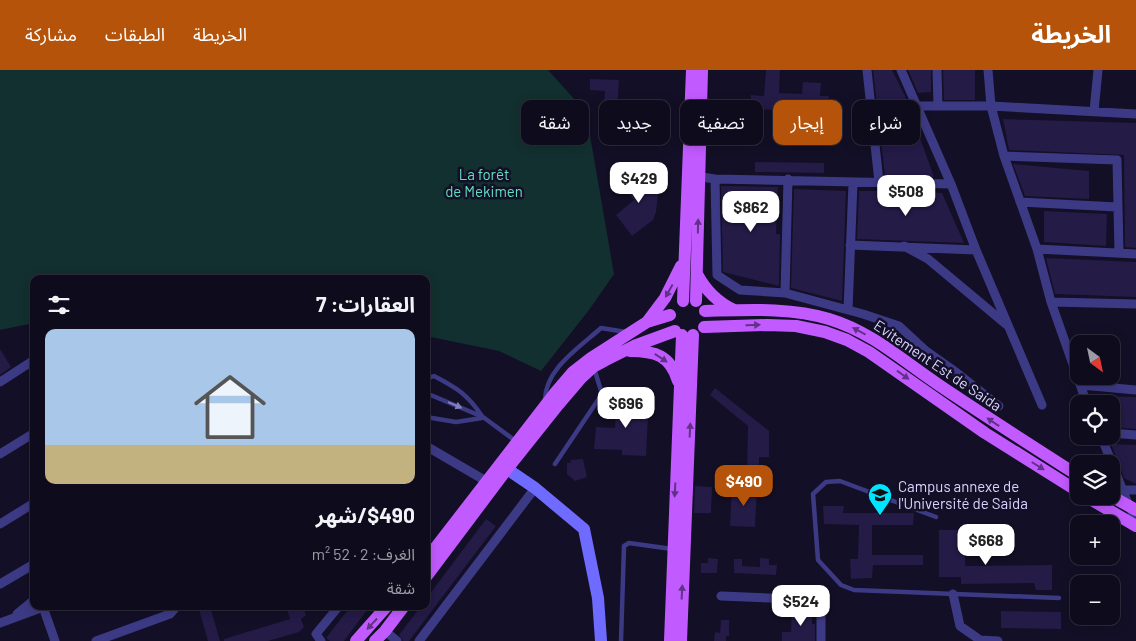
<!DOCTYPE html>
<html lang="ar">
<head>
<meta charset="utf-8">
<style>
	body { margin:0; font-family:Barlow,"Noto Sans Arabic",sans-serif; background:#1c1929; color:#f1f3f6; direction:rtl; height:100vh; display:flex; flex-direction:column; font-size:19px; white-space:nowrap }
	* { box-sizing:border-box; margin:0 }
	p { font-size:16px; color:#9b9ba3 }
	.icon { flex:none; width:28px; height:28px; fill:none; stroke:currentColor; stroke-width:2; stroke-linecap:round; stroke-linejoin:round }
	.map { position:relative; flex:1; overflow:hidden; direction:ltr }
	.drawer { position:absolute; left:30px; top:205px; width:400px; height:335px; display:flex; flex-direction:column; background:#0e0b1c; border-radius:10px; box-shadow:0 2px 12px #0003,0 0 0 1px #2e2b3b; direction:rtl }
	.drawer>* { flex:none }
	.top-card { position:absolute; left:445px; top:30px; width:475px; height:45px; direction:rtl; display:flex; gap:10px }
	.needle { width:32px; rotate:147deg }
	.fabs { position:absolute; left:1070px; top:265px; display:grid; gap:10px }
	.fabs a { display:grid; place-items:center; width:50px; height:50px; border-radius:10px; background:#0e0b1c; box-shadow:0 2px 12px #0003,0 0 0 1px #2e2b3b; font-size:25px }
	.price { position:absolute; translate:-50% -42px; padding:0 11px; border-radius:10px; background:#fff; color:#222; font-size:16px; line-height:32px; filter:drop-shadow(0 1px 2px #0008) }
	.price::after { content:''; position:absolute; left:50%; top:30px; width:15px; height:11px; margin-left:-8px; background:inherit; clip-path:polygon(0 0,100% 0,50% 100%) }
	.price.active { background:#b45309; color:#fff }
	ul { padding:0; list-style:none }
	li { display:grid; align-content:center; gap:10px; height:265px; padding:0 15px }
	li+li { border-top:1px solid #2e2b3b }
	li span { display:grid; place-items:center; height:155px; border-radius:10px; color:#555 }
	li>.icon { margin-inline-start:auto }
	span .icon { width:90px; height:90px; fill:#fffc; stroke-width:1 }
	li b { font-size:21px }
	h2 { display:flex; justify-content:space-between; align-items:center; height:60px; padding:0 15px; font-size:21px }
	.chip { padding:0 18px; border-radius:10px; background:#0e0b1c; box-shadow:0 2px 12px #0003,0 0 0 1px #2e2b3b; font-size:18px; line-height:45px }
	.chip.active { background:#b45309; color:#fff }
	header { display:flex; align-items:center; gap:30px; box-sizing:border-box; height:70px; padding:0 25px; background:#b45309; color:#fff }
	header strong { font-size:24px }
	nav { display:flex; gap:28px; margin-inline-start:auto; font-size:18px }
	.map>svg:first-child { display:block }
	.green { fill:#12302f }
	.building { fill:#241b47 }
	.lines { fill:none; stroke-linecap:round; stroke-linejoin:round }
	.lane { stroke:#3d3a85; stroke-width:4.5 }
	.street { stroke:#3d3a85; stroke-width:9 }
	.secondary { stroke:#6f6bff; stroke-width:12 }
	.primary { stroke:#c25bff; stroke-width:12 }
	.oneway { fill:#623188 }
	.oneway2 { fill:#837fbc }
	.labels { text-anchor:middle; dominant-baseline:central; stroke-width:5; stroke-linejoin:round; paint-order:stroke }
	.park-label { font-size:15px; fill:#5fe0c0; stroke:#130f26 }
	.street-label { font-size:15px; fill:#d9d4ff; stroke:#130f26 }
	.poi-label { font-size:15px; fill:#d9d4ff; stroke:#130f26; text-anchor:start }
</style>
</head>
<body>
<header>
<strong>الخريطة</strong>
<nav><a>الخريطة</a><a>الطبقات</a><a>مشاركة</a></nav>
</header>
<div class="map">
<svg width="1136" height="571" viewBox="0 0 1136 571">
	<rect width="100%" height="100%" fill="#130f26"/>
	<path class="green" d="M0,0H548L586,42L614,204L589,240L541,301L499,281L426,266V209H34V253L0,260Z"/>
	<path class="building" d="M766,0H780L779,23L802,24L803,12L821,13L820,26H829L828,34H833L832,44L810,43L808,74L774,72L776,40L750,39L751,25L764,26Z
		M873,0H892L905,26L934,107L885,106Z
		M908,0H931V22L918,23Z
		M943,0H975V30H944Z
		M590,9L619,10L616,58L602,57L605,21L590,20Z
		M1003,49L1136,53V178L1125,177L1124,85L1009,80Z
		M755,92L824,93V103L755,102Z
		M1013,94L1089,101V129L1025,126Z
		M640,102L647,111L650,108L656,117L658,124L656,142L653,150L632,166L616,145L634,130L621,114L630,107L631,109Z
		M721,116L778,117L776,164H780L779,216L723,202Z
		M794,119L846,121L842,231L791,218Z
		M884,119L923,120L920,122L942,123L964,173L857,169L859,121H884Z
		M1044,141L1107,144L1106,176L1044,172Z
		M1046,188L1136,192V227L1055,224Z
		M0,279L11,297L0,305Z
		M715,318L769,361V387H759V403H747L748,356L710,325Z
		M1093,326L1136,327V359L1111,357V334H1093L1092,328Z
		M617,327L642,328V341L648,345L646,386L622,385V380L594,379L596,357L615,358Z
		M1111,374L1136,375V414L1124,408Z
		M583,389L587,407L575,411L567,404V393H571L570,390Z
		M695,416L712,417L711,443H694Z
		M732,417H757L755,457L730,456Z
		M823,436H844L843,443H914L913,455H872V485H923V495H873L872,508L851,509L850,489H858L859,455L824,454Z
		M486,449L496,456L409,571H403L399,565L421,536H426V529Z
		M939,460H965V496L1052,495V520H1036L1034,513L961,514V507H939Z
		M708,488L718,489L717,503H701V493H708Z
		M760,488L769,489V495H777L776,505L734,503V489H742V496L760,497Z
		M198,536H210L220,571H208Z
		M286,536H303L306,545L301,549L304,557L299,562L268,571H224V569L290,549Z
		M351,536H370L344,571H330L326,568Z
		M792,540L812,541V554H815V571H782V562H791Z
		M1001,541L1061,542V559L1001,558Z
		M721,550H729V566H726V571H714L715,562L720,563Z"/>
	<g class="lines">
		<path class="lane" d="M426,309L434,306C457,318 467,324 482,346
			M426,323L483,347L517,372
			M545,330C545,299 580,277 601,258L626,262
			M426,347L456,352L482,348
			M555,394L602,324L594,298
			M936,447L840,411L826,412L813,424L818,490L841,515L854,520L1059,528
			M621,571L624,476L629,473L672,479"/>
		<path class="street" d="M867,0L879,112
			M901,0L951,114L976,180L1042,335
			M937,0L938,36
			M988,0L991,36L1004,86L1037,179L1051,232L1087,334
			M918,36H991L1136,44
			M1094,41L1098,0
			M1004,86L1117,90L1119,183
			M695,106L715,109L951,114
			M715,109L717,205L740,220L785,223L863,244L899,256L926,281L957,303L999,336
			M1020,132L1117,137
			M850,175L976,180
			M904,176L928,189L1007,255
			M1037,179L1136,184
			M785,223L788,109
			M1051,232L1136,234
			M848,240L853,113
			M0,312L34,290
			M1081,315L1136,320
			M1111,363L1136,365
			M1101,366L1129,436L1136,450
			M426,376L486,411
			M0,384L34,363
			M1122,420H1136
			M0,454L34,433
			M0,514L34,494
			M953,524L960,556L980,570L998,571
			M721,526L821,530V571
			M43,537L55,571
			M17,544L34,530
			M0,553L46,536
			M385,561L397,571
			M96,571L170,544L177,536
			M321,571L316,564L339,536
			M419,571L535,418"/>
		<path class="secondary" d="M507,399L535,418L584,459L598,528L601,571"/>
		<path class="primary" d="M697,204C706,221 717,232 734,240
			M683,231L692,0
			M696,231L702,0
			M705,241C745,240 791,237 829,249C872,262 903,291 939,315C985,346 1032,376 1079,406
			M647,252L665,228L681,196
			M704,257L767,255L796,256L825,262L847,270L869,282L985,363L1079,422
			M630,281C655,281 670,285 678,311
			M1085,426L1136,456
			M1111,426L1136,440
			M426,490L555,323L573,302L591,288L647,252L670,245
			M426,507L507,399L558,335L581,308L593,297L606,290L634,276L675,261
			M356,571L387,536
			M375,571L385,561L404,536
			M670,571L682,265
			M681,571L693,265"/>
	</g>
	<defs><path id="oneway-solid" d="M-6-.8H1V-3.2L6.5 0L1 3.2V.8H-6Z" transform="scale(1.25)"/></defs>
	<g class="oneway">
		<use href="#oneway-solid" transform="translate(698 156) rotate(-89)"/>
		<use href="#oneway-solid" transform="translate(669 221) rotate(119)"/>
		<use href="#oneway-solid" transform="translate(753 255) rotate(-2)"/>
		<use href="#oneway-solid" transform="translate(859 261) rotate(-152)"/>
		<use href="#oneway-solid" transform="translate(661 288) rotate(33)"/>
		<use href="#oneway-solid" transform="translate(903 305) rotate(36)"/>
		<use href="#oneway-solid" transform="translate(993 352) rotate(-146)"/>
		<use href="#oneway-solid" transform="translate(690 360) rotate(-87)"/>
		<use href="#oneway-solid" transform="translate(1038 396) rotate(32)"/>
		<use href="#oneway-solid" transform="translate(675 420) rotate(93)"/>
		<use href="#oneway-solid" transform="translate(682 522) rotate(-87)"/>
		<use href="#oneway-solid" transform="translate(372 554) rotate(133)"/>
	</g>
	<use class="oneway2" href="#oneway-solid" transform="translate(455 335) rotate(23)"/>
	<defs>
		<g id="university-pin" transform="scale(1.25)"><path d="M0 17L-7.5 6A9.5 9.5 0 1 1 7.5 6Z" fill="#00e5ff" stroke="#130f26"/><path d="M0-5L7-2L0 1L-7-2ZM-4 1L0 2.5L4 1V4Q0 6-4 4Z" fill="#111"/></g>
	</defs>
	<g fill-rule="evenodd">
		<use href="#university-pin" x="880" y="425"/>
	</g>
	<g class="labels">
		<g class="park-label">
			<text x="484" y="104">La forêt<tspan x="484" dy="17">de Mekimen</tspan></text>
		</g>
		<g class="street-label">
			<text transform="translate(938 295) rotate(34)">Evitement Est de Saida</text>
		</g>
		<g class="poi-label">
			<text x="898" y="416">Campus annexe de<tspan x="898" dy="17">l'Université de Saida</tspan></text>
		</g>
	</g>
</svg>
<div class="fabs">
<a><svg class="needle" viewBox="-14 -14 28 28"><path d="M0-13l5 13h-10z" fill="#e53935"/><path d="M0 13l5-13h-10z" fill="#9b9ba3"/></svg></a>
<a><svg class="icon" aria-label="locate" viewBox="0 0 24 24"><circle cx="12" cy="12" r="6"/><path d="M12 2v4M12 18v4M2 12h4M18 12h4"/></svg></a>
<a><svg class="icon" aria-label="layers" viewBox="0 0 24 24"><path d="M12 4l9 5-9 5-9-5zM3 14l9 5 9-5"/></svg></a>
<a>+</a>
<a>−</a>
</div>
<b class="price" style="left:639px;top:134px">$429</b>
<b class="price" style="left:906px;top:147px">$508</b>
<b class="price" style="left:751px;top:163px">$862</b>
<b class="price" style="left:626px;top:359px">$696</b>
<b class="price active" style="left:744px;top:437px">$490</b>
<b class="price" style="left:986px;top:496px">$668</b>
<b class="price" style="left:801px;top:557px">$524</b>
<div class="top-card">
<a class="chip">شراء</a>
<a class="chip active">إيجار</a>
<a class="chip">تصفية</a>
<a class="chip">جديد</a>
<a class="chip">شقة</a>
</div>
<section class="drawer">
<h2>العقارات: 7<svg class="icon" aria-label="filters" viewBox="0 0 24 24"><path d="M4 7h16M4 17h16"/><circle cx="9" cy="7" r="2"/><circle cx="15" cy="17" r="2"/></svg></h2>
<ul>
<li><span style="background:linear-gradient(#a9c7e8 75%,#c2b280 0)"><svg class="icon" aria-label="home" viewBox="0 0 24 24"><path d="M3 11l9-7 9 7M6 9v11h12V9"/></svg></span><div><b>$490/شهر</b><p>الغرف: 2 · 52 m²</p><p>شقة</p></div></li>
</ul>
</section>
</div>
</body>
</html>
